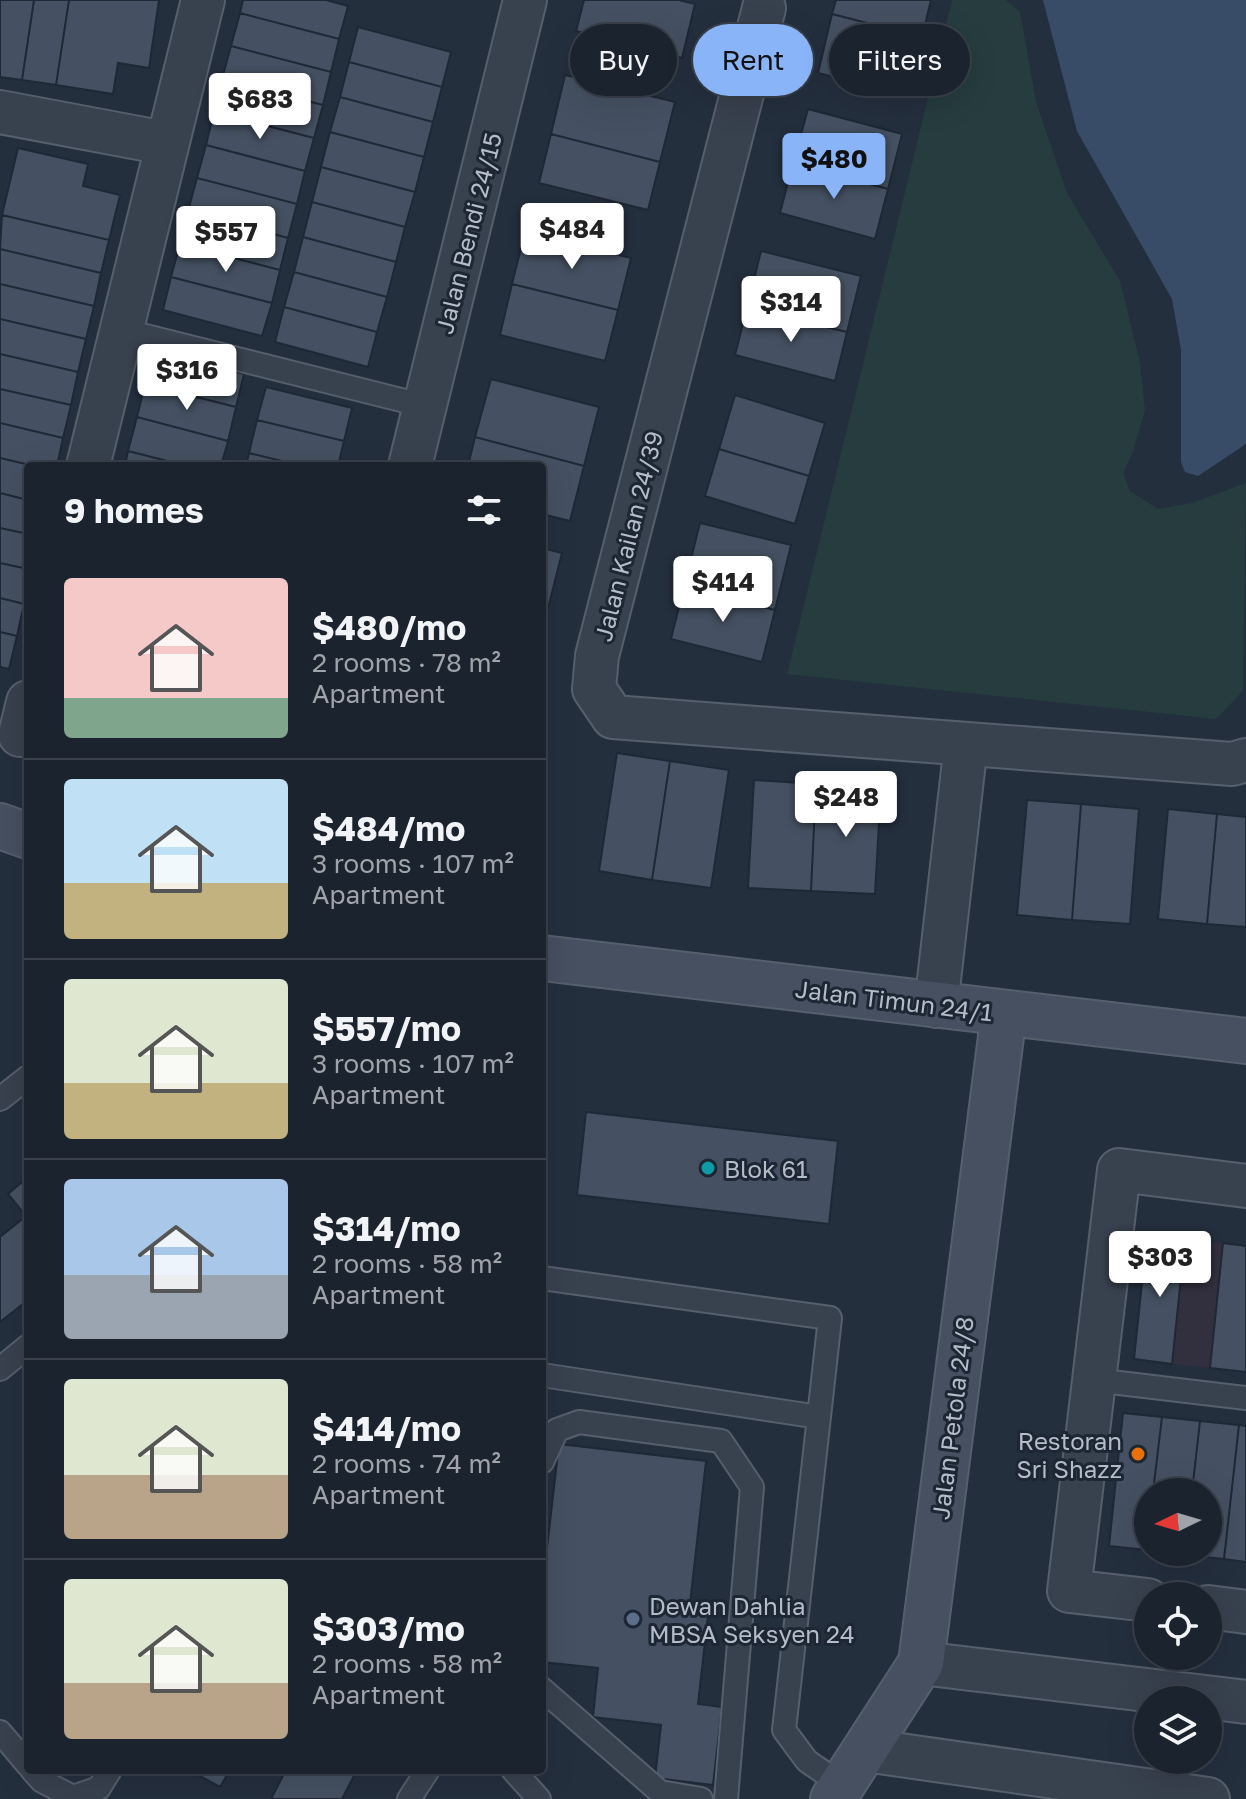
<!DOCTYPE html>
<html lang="en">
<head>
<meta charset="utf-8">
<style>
	body { margin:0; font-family:"Golos Text",sans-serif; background:#242b36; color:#f1f3f6; height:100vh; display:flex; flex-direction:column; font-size:30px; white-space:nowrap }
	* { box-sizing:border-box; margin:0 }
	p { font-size:26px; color:#a0a4aa }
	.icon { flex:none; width:44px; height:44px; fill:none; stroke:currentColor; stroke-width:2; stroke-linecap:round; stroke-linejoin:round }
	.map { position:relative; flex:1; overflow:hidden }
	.sheet { position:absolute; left:24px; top:462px; width:522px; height:1312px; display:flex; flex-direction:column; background:#1b232e; border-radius:8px; box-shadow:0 8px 32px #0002,0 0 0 2px #39404a }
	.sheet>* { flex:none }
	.top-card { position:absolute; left:570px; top:24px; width:556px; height:72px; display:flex; gap:16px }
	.needle { width:52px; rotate:265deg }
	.controls { position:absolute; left:1134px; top:1478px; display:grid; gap:16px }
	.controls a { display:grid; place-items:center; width:88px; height:88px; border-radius:50%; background:#1b232e; box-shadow:0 8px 32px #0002,0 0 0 2px #39404a; font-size:40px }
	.price { position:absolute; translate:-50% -68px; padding:0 18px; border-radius:8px; background:#fff; color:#222; font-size:26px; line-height:52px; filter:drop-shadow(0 2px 4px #0008) }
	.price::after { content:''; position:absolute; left:50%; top:48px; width:24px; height:18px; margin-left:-12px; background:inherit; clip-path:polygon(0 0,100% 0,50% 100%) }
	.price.current { background:#8ab4f8; color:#111 }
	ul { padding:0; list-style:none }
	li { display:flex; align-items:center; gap:24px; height:200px; padding:0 40px }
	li+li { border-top:2px solid #39404a }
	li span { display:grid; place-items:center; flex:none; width:224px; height:160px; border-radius:8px; color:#555 }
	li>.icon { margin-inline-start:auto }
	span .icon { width:96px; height:96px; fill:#fffc; stroke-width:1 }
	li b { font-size:34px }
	h2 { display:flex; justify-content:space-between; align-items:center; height:96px; padding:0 40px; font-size:34px }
	.tag { padding:0 28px; border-radius:36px; background:#1b232e; box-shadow:0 8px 32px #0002,0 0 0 2px #39404a; font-size:28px; line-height:72px }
	.tag.current { background:#8ab4f8; color:#111 }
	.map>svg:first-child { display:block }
	.medical { fill:#32303f }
	.green { fill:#263c3f }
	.water { fill:#394c67 }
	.building { fill:#455162; stroke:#1f2835; stroke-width:2 }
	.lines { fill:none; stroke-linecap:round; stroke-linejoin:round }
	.lane-casing { stroke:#565f6c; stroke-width:26 }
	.street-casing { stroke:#565f6c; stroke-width:46 }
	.secondary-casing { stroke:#565f6c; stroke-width:48 }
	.lane { stroke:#38414e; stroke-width:22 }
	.street { stroke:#38414e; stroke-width:42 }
	.secondary { stroke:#465061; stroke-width:44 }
	.culture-dot { fill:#0f9aa8; stroke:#1d2633; stroke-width:3 }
	.food-dot { fill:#e8710a; stroke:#1d2633; stroke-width:3 }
	.service-dot { fill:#5c6f8a; stroke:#1d2633; stroke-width:3 }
	.labels { text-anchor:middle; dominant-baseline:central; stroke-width:6; stroke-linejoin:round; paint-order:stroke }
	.street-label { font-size:24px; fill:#b4bcc9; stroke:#1d2633 }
	.poi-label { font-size:24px; fill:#b4bcc9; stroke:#1d2633; text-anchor:start }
</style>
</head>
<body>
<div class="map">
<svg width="1246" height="1799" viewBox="0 0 1246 1799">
	<rect width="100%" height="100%" fill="#242f3e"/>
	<path class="medical" d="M1185,1239L1223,1243L1210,1368L1172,1364Z"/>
	<path class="green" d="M952,0H1006L1020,12L1036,102L1067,193L1120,281L1140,362L1145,410L1133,452L1123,472L1130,491L1158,509L1192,503L1246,483L1243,691L1216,719L787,674Z"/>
	<path class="water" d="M1043,0H1246V444L1198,476L1185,472L1181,462V350L1172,299L1077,131Z"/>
	<path class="building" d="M0,0H34L22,80L0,77Z
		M34,0H69L56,85L22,80Z
		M69,0H159L149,68L118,63L113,94L56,85Z
		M243,0H326L348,6L339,39L240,13Z
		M584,0H679L695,4L682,58L576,31Z
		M836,0H931L922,37L832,14Z
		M240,13L339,39L331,72L231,46Z
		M832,14L922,37L907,95L818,73Z
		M358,27L451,52L442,87L349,62Z
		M231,46L331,72L323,105L222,79Z
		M349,62L442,87L433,122L340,97Z
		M565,75L675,102L660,162L551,134Z
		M222,79L323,105L314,138L214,112Z
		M340,97L433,122L424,157L330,132Z
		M808,109L902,134L888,189L793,163Z
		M214,112L314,138L305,171L206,145Z
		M330,132L424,157L415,192L321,167Z
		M551,134L660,162L648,210L539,183Z
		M206,145L305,171L297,204L197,178Z
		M18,148L88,164L83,186L120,195L109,240L2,215Z
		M793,163L888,189L875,239L780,213Z
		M321,167L415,192L405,227L312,202Z
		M197,178L297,204L288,238L188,211Z
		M312,202L405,227L396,262L303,237Z
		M188,211L288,238L280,270L180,244Z
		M2,215L109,240L101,273L0,249Z
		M525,232L631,258L618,310L512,284Z
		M303,237L396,262L387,297L294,272Z
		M180,244L280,270L272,303L171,277Z
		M0,249L101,273L94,306L0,284Z
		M761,251L861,276L847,332L747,308Z
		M294,272L387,297L377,332L284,307Z
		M171,277L272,303L262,336L163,310Z
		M0,284L94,306L86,339L0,319Z
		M512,284L618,310L605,361L500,335Z
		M284,307L377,332L368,367L275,342Z
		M747,308L847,332L835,381L735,355Z
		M0,319L86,339L78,372L0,354Z
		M153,350L244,374L236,407L145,384Z
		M0,354L78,372L71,405L0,389Z
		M491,379L599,407L584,466L475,437Z
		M145,384L236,407L228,441L137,417Z
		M266,387L352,408L344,441L257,420Z
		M0,389L71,405L63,438L0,423Z
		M735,395L825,423L809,476L719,449Z
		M137,417L228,441L221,466H187L128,451Z
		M257,420L344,441L338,466H303L249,453Z
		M0,423L63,438L57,466H34L0,458Z
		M475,437L584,466L570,521L542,514V466H468Z
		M719,449L809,476L795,524L705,496Z
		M128,451L187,466H125Z
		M249,453L303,466H246Z
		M0,458L34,466H28V500L0,493Z
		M0,493L28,500V534L0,528Z
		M700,523L791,545L775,610L684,587Z
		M0,528L28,534V569L0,563Z
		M542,548L562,553L546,616L542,615Z
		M0,563L28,569L24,604L0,598Z
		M684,587L775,610L762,662L671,639Z
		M0,598L24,604L17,636L0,632Z
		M0,632L17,636L9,669L0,667Z
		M617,753L670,761L652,880L599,871Z
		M670,761L729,770L711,888L652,880Z
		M754,780L816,784L811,891L748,888Z
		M816,784L881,787L875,894L811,891Z
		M1027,800L1081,804L1072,920L1017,915Z
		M1081,804L1139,809L1130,924L1072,920Z
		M1168,809L1217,814L1207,924L1158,919Z
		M1217,814L1246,817V927L1207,924Z
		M586,1112L838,1141L829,1224L577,1195Z
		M28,1177V1300L0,1322V1237L26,1216L8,1194Z
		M1147,1235L1185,1239L1172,1364L1134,1359Z
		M1223,1243L1246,1246V1372L1210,1368Z
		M1123,1413L1162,1417L1153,1492H1148L1147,1550L1109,1546Z
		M1162,1417L1200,1421L1192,1492H1153Z
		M1200,1421L1239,1425L1224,1559L1185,1555L1208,1552V1492H1192Z
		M1239,1425L1246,1426V1562L1224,1559Z
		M559,1444L706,1461L689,1613L708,1615L698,1704L722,1707L713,1785L655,1778L661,1725L593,1717L598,1668L542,1662V1591Z
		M189,1770H230L220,1787Z
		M286,1770H357L342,1799H271Z"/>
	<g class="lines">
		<g class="lane-casing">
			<path id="lane" d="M122,330L425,406
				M0,1099L28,1077
				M542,1278L830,1318L784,1730L807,1761L842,1785
				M0,1369L28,1346
				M542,1375L819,1417
				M1094,1380L1246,1398
				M542,1462L557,1430L579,1422L721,1441L752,1487L726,1799
				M542,1689L660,1792L701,1799
				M0,1732L28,1765
				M32,1770L42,1781L73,1797L99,1788L110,1770
				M513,1770L539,1799
				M409,1799L428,1770"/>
		</g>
		<g class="street-casing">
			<path id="street" d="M764,8L597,656L594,689L613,717L1232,764L1246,760
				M0,112L165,143
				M88,466L203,0
				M410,466L525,0
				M20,735L28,702
				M936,1006L966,744
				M1148,1600L1069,1591L1119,1170L1246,1186
				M1208,1607L1246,1612
				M921,1663L1246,1702
				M865,1750L1208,1799"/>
		</g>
		<g class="secondary-casing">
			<path id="secondary" d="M0,826L28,836
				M542,958L1246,1041
				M833,1799L921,1663L1004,1013"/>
		</g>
		<use href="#lane" class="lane"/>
		<use href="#street" class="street"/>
		<use href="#secondary" class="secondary"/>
	</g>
	<circle class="culture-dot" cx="708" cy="1168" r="8"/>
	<circle class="food-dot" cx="1138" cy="1454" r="8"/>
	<circle class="service-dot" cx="633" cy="1619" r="8"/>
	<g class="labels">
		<g class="street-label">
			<text transform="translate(468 233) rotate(-76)">Jalan Bendi 24/15</text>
			<text transform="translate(628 536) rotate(-76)">Jalan Kailan 24/39</text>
			<text transform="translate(894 1000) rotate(7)">Jalan Timun 24/1</text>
			<text transform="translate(952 1418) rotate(-83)">Jalan Petola 24/8</text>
		</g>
		<g class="poi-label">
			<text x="724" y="1168">Blok 61</text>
			<text x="1122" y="1440" text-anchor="end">Restoran<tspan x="1122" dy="28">Sri Shazz</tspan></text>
			<text x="649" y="1605">Dewan Dahlia<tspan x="649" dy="28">MBSA Seksyen 24</tspan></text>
		</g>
	</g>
</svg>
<div class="controls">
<a><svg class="needle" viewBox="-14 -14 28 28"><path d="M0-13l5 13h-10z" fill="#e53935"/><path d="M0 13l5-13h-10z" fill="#a0a4aa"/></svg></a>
<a><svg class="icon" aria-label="locate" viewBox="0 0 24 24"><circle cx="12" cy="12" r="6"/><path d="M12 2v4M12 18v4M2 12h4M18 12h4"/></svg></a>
<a><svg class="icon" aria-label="layers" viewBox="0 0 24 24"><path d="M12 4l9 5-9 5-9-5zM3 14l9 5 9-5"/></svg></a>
</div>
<b class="price" style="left:260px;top:141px">$683</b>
<b class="price current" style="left:834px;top:201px">$480</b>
<b class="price" style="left:572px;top:271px">$484</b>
<b class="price" style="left:226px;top:274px">$557</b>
<b class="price" style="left:791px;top:344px">$314</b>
<b class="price" style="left:187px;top:412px">$316</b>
<b class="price" style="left:723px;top:624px">$414</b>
<b class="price" style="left:846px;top:839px">$248</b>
<b class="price" style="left:1160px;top:1299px">$303</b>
<div class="top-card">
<a class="tag">Buy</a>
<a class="tag current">Rent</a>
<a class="tag">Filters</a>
</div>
<section class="sheet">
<h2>9 homes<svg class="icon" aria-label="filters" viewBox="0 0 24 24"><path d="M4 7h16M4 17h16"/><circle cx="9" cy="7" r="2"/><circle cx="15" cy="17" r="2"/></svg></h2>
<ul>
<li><span style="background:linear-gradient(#f6c9c9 75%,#7fa58c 0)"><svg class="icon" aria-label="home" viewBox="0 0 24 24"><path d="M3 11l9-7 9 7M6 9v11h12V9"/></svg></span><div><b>$480/mo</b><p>2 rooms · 78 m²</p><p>Apartment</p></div></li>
<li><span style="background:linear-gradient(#bfe0f5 65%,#c2b280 0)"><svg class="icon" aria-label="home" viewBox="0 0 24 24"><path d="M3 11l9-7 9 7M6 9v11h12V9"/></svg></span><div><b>$484/mo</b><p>3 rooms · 107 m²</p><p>Apartment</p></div></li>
<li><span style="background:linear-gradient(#dfe7d0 65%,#c2b280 0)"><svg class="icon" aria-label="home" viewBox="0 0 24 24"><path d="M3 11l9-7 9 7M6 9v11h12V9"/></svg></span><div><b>$557/mo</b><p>3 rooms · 107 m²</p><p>Apartment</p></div></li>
<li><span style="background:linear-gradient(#a9c7e8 60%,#9aa5b1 0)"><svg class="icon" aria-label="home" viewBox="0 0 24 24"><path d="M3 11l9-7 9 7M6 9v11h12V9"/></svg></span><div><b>$314/mo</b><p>2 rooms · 58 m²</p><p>Apartment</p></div></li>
<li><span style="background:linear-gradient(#dfe7d0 60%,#b9a48a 0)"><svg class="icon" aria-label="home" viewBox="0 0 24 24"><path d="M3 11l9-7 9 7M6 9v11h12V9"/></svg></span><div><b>$414/mo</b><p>2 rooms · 74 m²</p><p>Apartment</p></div></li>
<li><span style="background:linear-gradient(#dfe7d0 65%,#b9a48a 0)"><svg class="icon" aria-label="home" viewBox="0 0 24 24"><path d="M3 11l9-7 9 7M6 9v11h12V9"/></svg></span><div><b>$303/mo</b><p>2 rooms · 58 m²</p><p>Apartment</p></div></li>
</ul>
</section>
</div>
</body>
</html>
